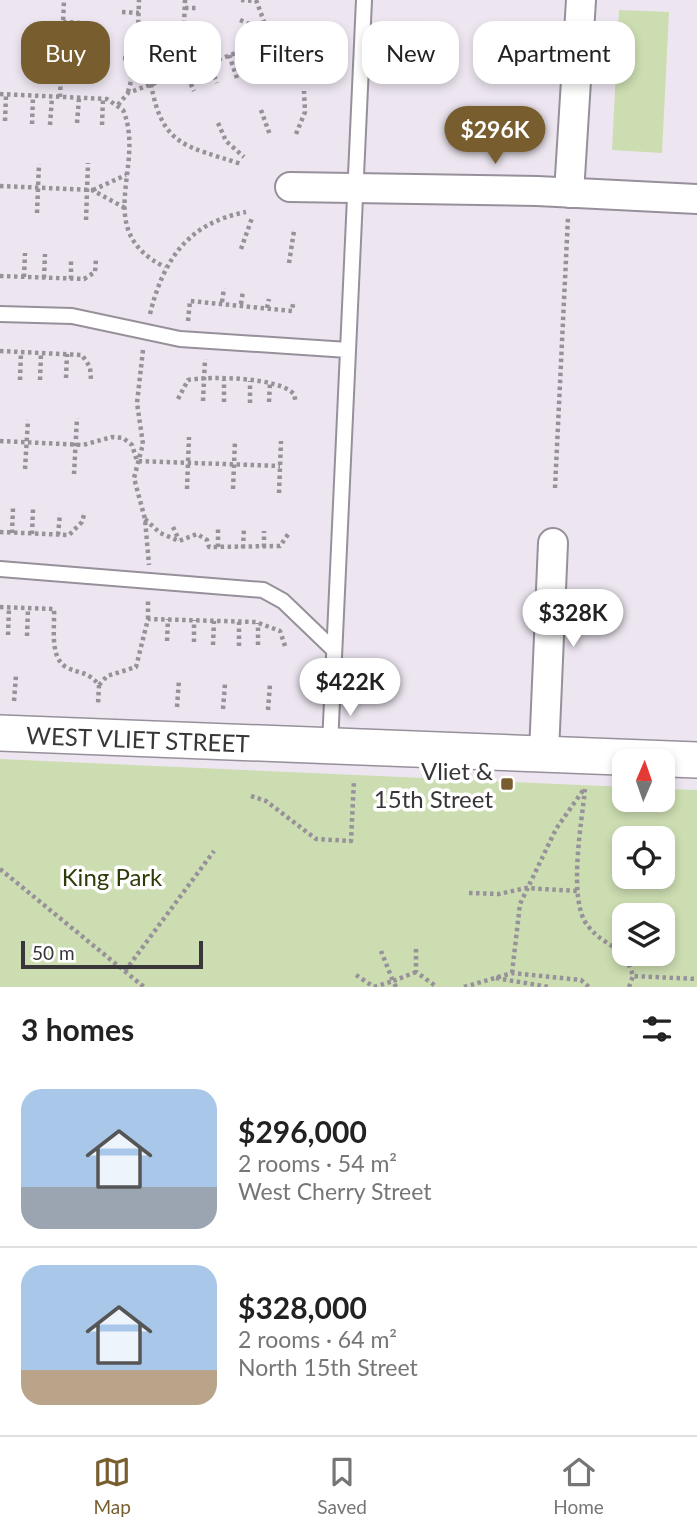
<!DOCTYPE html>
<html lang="en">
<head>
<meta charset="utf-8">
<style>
	body { margin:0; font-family:Lato,sans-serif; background:#f6f6f6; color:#222; height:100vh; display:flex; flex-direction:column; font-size:26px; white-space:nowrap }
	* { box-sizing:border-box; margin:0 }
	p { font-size:23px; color:#767676 }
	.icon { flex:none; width:38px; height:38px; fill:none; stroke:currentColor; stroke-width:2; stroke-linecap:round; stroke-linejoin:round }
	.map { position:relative; height:987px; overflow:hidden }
	.drawer { display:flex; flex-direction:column; background:#fff; flex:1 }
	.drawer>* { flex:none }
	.hud { position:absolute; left:21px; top:21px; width:656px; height:63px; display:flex; gap:14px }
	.needle { width:46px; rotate:2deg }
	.buttons { position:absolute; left:612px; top:749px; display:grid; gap:14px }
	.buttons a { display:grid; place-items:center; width:63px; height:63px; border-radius:14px; background:#fff; box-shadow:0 4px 10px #0003; font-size:35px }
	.scale { position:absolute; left:21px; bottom:18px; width:182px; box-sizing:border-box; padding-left:7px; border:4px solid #39363a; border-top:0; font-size:19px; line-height:24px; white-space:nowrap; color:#39363a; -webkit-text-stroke:5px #fff; paint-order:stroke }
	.price { position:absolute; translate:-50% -60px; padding:0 16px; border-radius:24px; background:#fff; color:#222; font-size:23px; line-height:46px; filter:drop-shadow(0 2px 4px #0008) }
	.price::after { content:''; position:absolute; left:50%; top:42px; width:21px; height:16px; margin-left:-10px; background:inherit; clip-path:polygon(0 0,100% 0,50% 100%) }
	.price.selected { background:#785d2f; color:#fff }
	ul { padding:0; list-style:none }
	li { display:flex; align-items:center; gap:21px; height:175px; padding:0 21px }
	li+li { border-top:2px solid #e0e0e0 }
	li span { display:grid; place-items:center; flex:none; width:196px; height:140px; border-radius:21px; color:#555 }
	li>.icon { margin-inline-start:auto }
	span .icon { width:84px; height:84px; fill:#fffc; stroke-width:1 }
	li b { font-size:30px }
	h2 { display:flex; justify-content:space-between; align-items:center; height:84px; padding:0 21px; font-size:30px }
	.chip { padding:0 24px; border-radius:21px; background:#fff; box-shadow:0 4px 10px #0003; font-size:24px; line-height:63px }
	.chip.selected { background:#785d2f; color:#fff }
	.dock { display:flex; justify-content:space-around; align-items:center; height:98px; border-top:2px solid #e0e0e0; background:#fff; font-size:19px; color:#767676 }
	.dock a { display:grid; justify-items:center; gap:4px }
	.dock .selected { color:#785d2f }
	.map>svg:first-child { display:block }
	.green { fill:#ccddb1; fill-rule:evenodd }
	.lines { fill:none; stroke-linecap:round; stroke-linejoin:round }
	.service-casing { stroke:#97909b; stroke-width:18 }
	.minor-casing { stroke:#97909b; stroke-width:32 }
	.tertiary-casing { stroke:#97909b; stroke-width:38 }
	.path { stroke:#97929a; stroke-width:4.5; stroke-dasharray:3.5 3.5; stroke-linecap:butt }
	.service { stroke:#fff; stroke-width:14 }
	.minor { stroke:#fff; stroke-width:28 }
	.tertiary { stroke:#fff; stroke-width:35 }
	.poi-dot { fill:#785d2f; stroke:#fff; stroke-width:2.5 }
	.labels { text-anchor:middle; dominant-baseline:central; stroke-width:7; stroke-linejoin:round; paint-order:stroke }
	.street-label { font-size:24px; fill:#39363a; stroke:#fff }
	.poi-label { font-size:24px; fill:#39363a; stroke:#fff; text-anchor:end }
	.park-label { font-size:24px; fill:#2d3c09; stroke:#fff }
</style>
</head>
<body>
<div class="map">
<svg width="697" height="987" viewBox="0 0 697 987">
	<rect width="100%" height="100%" fill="#ede6f1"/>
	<path class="green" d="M619,10L669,12L662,153L612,150Z
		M0,759L625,787V800H663V789L697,790V987H0ZM663,838V877H625V838ZM663,915V954H625V915Z"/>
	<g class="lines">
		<g class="service-casing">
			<path id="service" d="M0,314L72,316L180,339L348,350
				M0,569L263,590L283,601L334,650
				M330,745L364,0"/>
		</g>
		<g class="minor-casing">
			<path id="minor" d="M290,187L537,191L697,199
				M569,193L581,0
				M544,753L553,543"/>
		</g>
		<g class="tertiary-casing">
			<g id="tertiary">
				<path id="s1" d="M0,733L697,760"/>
			</g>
		</g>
		<path class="path" d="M241,0L256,1
			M256,0L278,59
			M185,8H199
			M122,12L139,13
			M240,20L254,26L265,25
			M63,22L83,23
			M62,43L86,44
			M252,47L261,69
			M229,55L237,78
			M123,58L137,59
			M209,63L217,83
			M61,68L85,69
			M185,71L194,91
			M182,73L185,0
			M151,84C162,147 187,146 241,164
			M128,92L137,59L139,0
			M0,94L107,99L123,110C147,166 90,230 165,267
			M60,97L64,0
			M118,105L128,93L295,31L302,50
			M261,110L270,135
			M5,121L6,95
			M77,123L79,98
			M218,123L226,141L244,157
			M32,124L33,96
			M50,125L52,97
			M102,125L103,99
			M296,134L305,112L304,91
			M0,186L92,190L125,208
			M93,190L126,175
			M37,213L39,164
			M86,220L88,163
			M241,249L252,218
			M289,263L294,231
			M0,276L84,279L95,272L96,259
			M24,277L25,253
			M44,278L45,254
			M71,279V258
			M222,302L224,288
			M241,304L243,291
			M267,308L269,299
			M150,314C163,261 187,223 246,212
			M188,321L190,301L292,311L293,304
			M143,350L137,403L143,444L134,478L145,519L149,565
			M0,351L82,355L90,367L91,380
			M66,378L67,354
			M20,380L21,352
			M40,380L41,353
			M178,399L188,380C211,376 278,377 294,394L296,403
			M203,401L205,359
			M224,402V380
			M269,402L270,382
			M250,403V381
			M0,441L83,445L112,437L123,438L132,445L137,461L280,466
			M25,469L28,420
			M74,474L77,418
			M555,488L568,217
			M187,489L189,437
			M233,489L235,441
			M279,493L281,441
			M145,519L160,533L179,541L197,534L207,540L209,547L280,546L289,533
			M173,527L179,540
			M0,532L69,535L82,522L84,515
			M12,533L13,508
			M32,534L33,509
			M58,535L60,514
			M218,547V527
			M264,547V531
			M243,548L244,528
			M0,607L54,609C55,626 49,657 66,667C79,674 88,671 99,685L98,704
			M148,619V599
			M8,635L9,608
			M27,636L28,608
			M167,641L168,619
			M194,642V620
			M213,645L214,621
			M258,645V623
			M239,646V622
			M99,685L107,676L136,667L148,619L256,622L280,631L285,646
			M14,701L16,675
			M177,707L179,680
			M223,709L225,684
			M268,710L270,684
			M585,789C582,821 567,901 588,926C607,950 623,942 633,976L697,979
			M251,796L266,801L316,839L351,841L354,780
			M0,869L144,987
			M469,893L499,894L526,888L577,891
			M416,949V972L437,987
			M125,971L214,851
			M512,973L520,904L556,829L584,789
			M356,975L374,987
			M496,978L549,987
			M374,987L393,981L381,951
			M396,987L393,981L416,972
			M464,987L512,973L581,980L589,987
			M629,987L633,976"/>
		<use href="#service" class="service"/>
		<use href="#minor" class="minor"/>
		<use href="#tertiary" class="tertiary"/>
	</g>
	<rect class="poi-dot" x="500" y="777" width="14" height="14" rx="3.5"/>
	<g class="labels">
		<g class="street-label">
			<text stroke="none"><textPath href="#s1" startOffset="138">WEST VLIET STREET</textPath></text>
		</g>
		<g class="poi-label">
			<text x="493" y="770">Vliet &amp;<tspan x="493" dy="28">15th Street</tspan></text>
		</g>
		<g class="park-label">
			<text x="112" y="876">King Park</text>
		</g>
	</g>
</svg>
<div class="buttons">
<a><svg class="needle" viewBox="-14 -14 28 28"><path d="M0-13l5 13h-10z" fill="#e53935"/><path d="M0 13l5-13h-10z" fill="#767676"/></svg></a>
<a><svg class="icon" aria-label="locate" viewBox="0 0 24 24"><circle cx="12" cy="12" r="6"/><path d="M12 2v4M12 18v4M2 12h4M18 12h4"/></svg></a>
<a><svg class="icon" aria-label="layers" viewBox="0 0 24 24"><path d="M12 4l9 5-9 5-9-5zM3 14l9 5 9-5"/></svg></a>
</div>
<div class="scale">50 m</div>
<b class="price selected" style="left:495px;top:166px">$296K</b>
<b class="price" style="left:573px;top:649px">$328K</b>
<b class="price" style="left:350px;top:718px">$422K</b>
<div class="hud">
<a class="chip selected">Buy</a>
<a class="chip">Rent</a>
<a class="chip">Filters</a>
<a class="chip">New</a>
<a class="chip">Apartment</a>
</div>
</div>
<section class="drawer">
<h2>3 homes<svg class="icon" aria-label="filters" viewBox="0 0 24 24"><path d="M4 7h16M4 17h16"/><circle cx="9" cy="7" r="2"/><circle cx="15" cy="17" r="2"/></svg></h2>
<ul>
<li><span style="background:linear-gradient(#a9c7e8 70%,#9aa5b1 0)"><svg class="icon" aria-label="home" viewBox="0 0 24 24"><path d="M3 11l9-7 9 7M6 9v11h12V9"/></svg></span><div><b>$296,000</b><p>2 rooms · 54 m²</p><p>West Cherry Street</p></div></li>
<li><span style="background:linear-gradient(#a9c7e8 75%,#b9a48a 0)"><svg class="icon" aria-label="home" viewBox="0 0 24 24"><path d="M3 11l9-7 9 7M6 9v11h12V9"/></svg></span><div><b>$328,000</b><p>2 rooms · 64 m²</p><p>North 15th Street</p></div></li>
</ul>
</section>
<nav class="dock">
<a class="selected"><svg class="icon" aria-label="map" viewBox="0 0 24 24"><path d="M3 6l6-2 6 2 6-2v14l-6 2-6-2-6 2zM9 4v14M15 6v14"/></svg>Map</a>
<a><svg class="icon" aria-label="saved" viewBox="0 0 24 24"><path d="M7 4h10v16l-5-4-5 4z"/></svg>Saved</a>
<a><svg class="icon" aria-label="home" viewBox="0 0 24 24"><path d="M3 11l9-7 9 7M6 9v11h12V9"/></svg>Home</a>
</nav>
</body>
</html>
